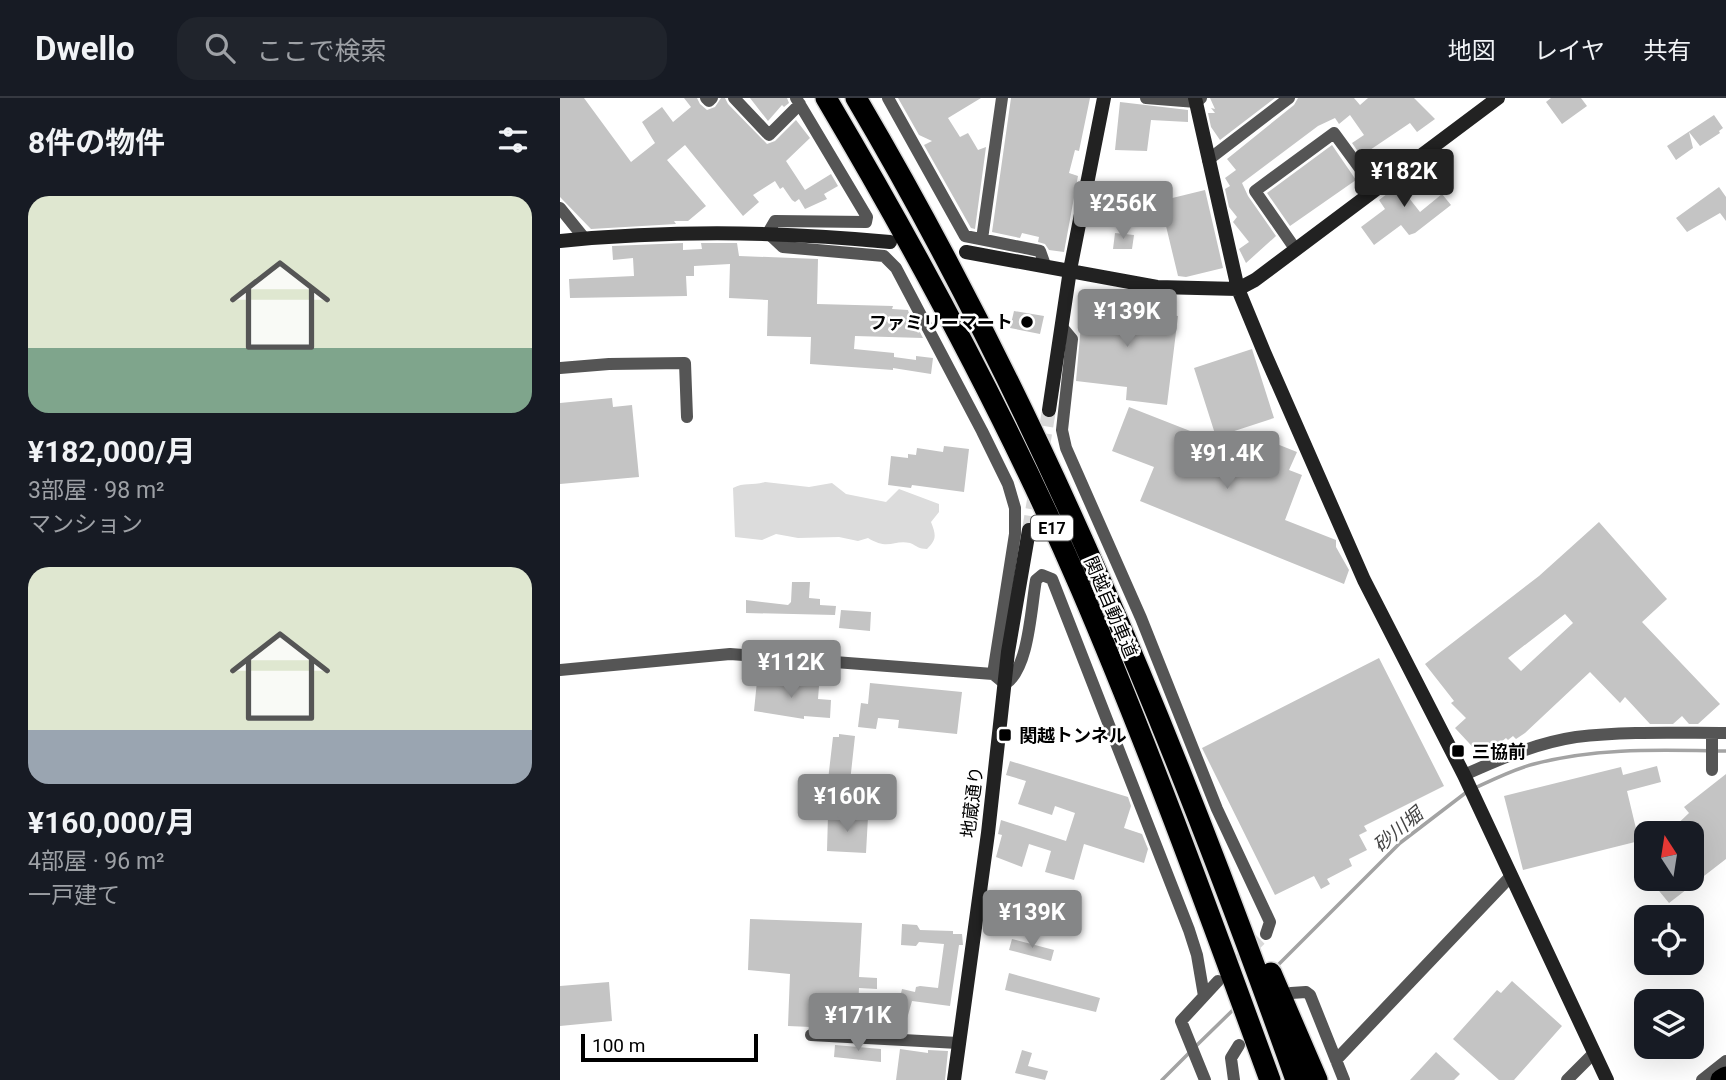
<!DOCTYPE html>
<html lang="ja">
<head>
<meta charset="utf-8">
<style>
	body { margin:0; font-family:Roboto,"Noto Sans JP",sans-serif; background:#20242c; color:#f1f3f6; height:100vh; display:flex; flex-direction:column; font-size:26px; white-space:nowrap }
	* { box-sizing:border-box; margin:0 }
	p { font-size:23px; color:#9ea1a6 }
	.icon { flex:none; width:38px; height:38px; fill:none; stroke:currentColor; stroke-width:2; stroke-linecap:round; stroke-linejoin:round }
	.map { position:relative; flex:1; overflow:hidden }
	.panel { display:flex; flex-direction:column; background:#171b24; width:560px }
	.panel>* { flex:none }
	.needle { width:46px; rotate:348deg }
	.fabs { position:absolute; left:1074px; top:723px; display:grid; gap:14px }
	.fabs a { display:grid; place-items:center; width:70px; height:70px; border-radius:14px; background:#171b24; box-shadow:0 7px 28px #0002; font-size:35px }
	.scale { position:absolute; left:21px; bottom:18px; width:177px; box-sizing:border-box; padding-left:7px; border:4px solid #000; border-top:0; font-size:19px; line-height:24px; white-space:nowrap; color:#000; -webkit-text-stroke:5px #fff; paint-order:stroke }
	.price { position:absolute; translate:-50% -60px; padding:0 16px; border-radius:7px; background:#858687; color:#fff; font-size:23px; line-height:46px; filter:drop-shadow(0 2px 4px #0008) }
	.price::after { content:''; position:absolute; left:50%; top:42px; width:21px; height:16px; margin-left:-10px; background:inherit; clip-path:polygon(0 0,100% 0,50% 100%) }
	.price.active { background:#222; color:#fff }
	ul { padding:0; list-style:none }
	li { display:grid; align-content:center; gap:14px; height:371px; padding:0 28px }
	li span { display:grid; place-items:center; height:217px; border-radius:21px; color:#555 }
	li>.icon { margin-inline-start:auto }
	span .icon { width:126px; height:126px; fill:#fffc; stroke-width:1 }
	li b { font-size:30px }
	h2 { display:flex; justify-content:space-between; align-items:center; height:84px; padding:0 28px; font-size:30px }
	header { display:flex; align-items:center; gap:42px; box-sizing:border-box; height:98px; padding:0 35px; background:#171b24; border-bottom:2px solid #363941 }
	header strong { font-size:33px }
	nav { display:flex; gap:38px; margin-inline-start:auto; font-size:24px }
	.search { width:490px; height:63px; background:#20242c; display:flex; align-items:center; gap:18px; box-sizing:border-box; padding:0 24px; border-radius:21px; color:#9ea1a6; font-size:26px }
	main { display:flex; flex:1; min-height:0 }
	.map>svg:first-child { display:block }
	.green { fill:#dcdcdc }
	.lines { fill:none; stroke-linecap:round; stroke-linejoin:round }
	.stream { stroke:#a3a3a3; stroke-width:3.5 }
	.building { fill:#c4c4c4; fill-rule:evenodd }
	.street-tunnel { stroke:#d9d9d9; stroke-width:12; stroke-dasharray:12 6; stroke-linecap:butt }
	.secondary-tunnel { stroke:#d9d9d9; stroke-width:14; stroke-dasharray:14 7; stroke-linecap:butt }
	.highway-casing { stroke:#dbdbdb; stroke-width:24 }
	.street { stroke:#555; stroke-width:12 }
	.secondary { stroke:#222; stroke-width:14 }
	.highway { stroke:#000; stroke-width:21 }
	.poi-dot { fill:#000; stroke:#fff; stroke-width:2.5 }
	.labels { text-anchor:middle; dominant-baseline:central; stroke-width:5; stroke-linejoin:round; paint-order:stroke }
	.shield { fill:#fff; stroke:#4c4c4c; stroke-width:2 }
	.shield-label { font-size:16px; font-weight:bold; fill:#000 }
	.poi-label { font-size:18px; font-weight:bold; fill:#000; stroke:#fff; text-anchor:start }
	.street-label { font-size:18px; fill:#000; stroke:#fff }
	.water-label { font-size:19px; font-style:italic; fill:#444; stroke:#fff }
</style>
</head>
<body>
<header>
<strong>Dwello</strong>
<div class="search"><svg class="icon" aria-label="search" viewBox="0 0 24 24"><circle cx="10" cy="10" r="6"/><path d="M15 15l6 6"/></svg>ここで検索</div>
<nav><a>地図</a><a>レイヤ</a><a>共有</a></nav>
</header>
<main>
<section class="panel">
<h2>8件の物件<svg class="icon" aria-label="filters" viewBox="0 0 24 24"><path d="M4 7h16M4 17h16"/><circle cx="9" cy="7" r="2"/><circle cx="15" cy="17" r="2"/></svg></h2>
<ul>
<li><span style="background:linear-gradient(#dfe7d0 70%,#7fa58c 0)"><svg class="icon" aria-label="home" viewBox="0 0 24 24"><path d="M3 11l9-7 9 7M6 9v11h12V9"/></svg></span><div><b>¥182,000/月</b><p>3部屋 · 98 m²</p><p>マンション</p></div></li>
<li><span style="background:linear-gradient(#dfe7d0 75%,#9aa5b1 0)"><svg class="icon" aria-label="home" viewBox="0 0 24 24"><path d="M3 11l9-7 9 7M6 9v11h12V9"/></svg></span><div><b>¥160,000/月</b><p>4部屋 · 96 m²</p><p>一戸建て</p></div></li>
</ul>
</section>
<div class="map">
<svg width="1166" height="982" viewBox="0 0 1166 982">
	<rect width="100%" height="100%" fill="#fff"/>
	<path class="green" d="M205,384L249,389L272,385L286,396L326,404L339,391L379,406V414L371,424C376,437 377,441 367,451C359,451 357,448 350,445C334,441 329,453 308,440L298,443L279,439L238,440L216,436L202,442L175,439L173,390C184,384 193,388 205,384Z"/>
	<g class="lines">
		<path class="stream" d="M915,690C934,681 954,671 974,666C1037,649 1102,652 1166,653
			M715,870L840,745L908,693
			M636,948L675,910
			M602,982L630,954"/>
	</g>
	<path class="building" d="M0,0H24L71,64L95,45L82,24L102,9L113,24L131,9L124,0H137L140,6L147,12L155,9L161,0H165L168,6L207,46L215,43L236,22L250,40L226,63L245,92L271,76L278,88L264,96L267,101L245,111L239,101L235,104L232,102L223,89L220,91L215,83L193,97L199,104L183,118L125,47L107,62L146,108L128,123H114L116,126L31,131L0,99Z
		M190,0H227L229,5L224,9L222,7L208,23Z
		M338,0H421L388,20L400,39L408,35L418,52L426,49L415,131L411,130L364,47L372,43L359,37Z
		M451,0H530L519,53L515,52L509,75L518,78L504,154L489,152L485,146L478,144L479,139L462,135L460,140L432,134Z
		M650,0H715L660,42L651,29L648,15H655L651,10L655,11Z
		M738,0H794L800,7L808,0H854L875,21L857,34L850,25L801,58L792,45L804,37L790,17L779,26L775,20L758,28L682,85L688,98L716,138L686,165L679,151L689,144L673,124L677,119L669,109L665,91L670,88L665,80L676,72L667,61L734,7Z
		M991,0H1021L1027,8L1002,26L986,4Z
		M560,4L628,12V24L591,22L587,53L555,52Z
		M1154,17L1163,30L1159,33L1160,35L1140,48L1129,34L1133,50L1116,62L1107,48Z
		M772,47L796,82L730,128L707,95Z
		M870,63L876,72L847,95L849,100L860,114L882,96L891,107L855,135L849,137L841,127L814,147L801,129L825,111L819,102Z
		M1159,89L1166,99V123L1160,115L1127,134L1116,120Z
		M645,92L663,170L626,179L618,178L600,103Z
		M555,135L574,137L572,151H553Z
		M123,145V152L142,151L141,145H177L179,158L258,161L257,206L333,208L332,211L348,212L352,225H355L363,240L295,238L294,251L334,255V259L356,262V258L373,260L371,276L333,270V272L250,266L251,239L207,238L208,202L169,200L170,166L134,168V178H126L127,198L10,200L9,181L74,178L73,160L53,162L52,148Z
		M548,192L565,195L562,209L569,210V212L618,218L607,307L566,302L567,289L516,283L523,204L546,207Z
		M454,213L484,218L480,236L450,230Z
		M692,251L714,320L656,339L634,270Z
		M52,300L53,309L72,307L79,379L0,386V305Z
		M569,309L699,360L707,342L737,354L729,372L742,377L725,422L776,442V449L789,472L784,486L580,403L594,369L552,353Z
		M384,348L409,351L404,394L352,387L351,390L328,387L331,358L348,360V356L356,357L357,350L383,354Z
		M1039,424L1107,501L1082,524L1160,606L1138,626H1129L1122,618L1113,626H1090L1065,599L1060,605L1030,574L965,635L956,641L953,638L948,642L946,640L922,659L895,630L906,620L891,605L894,603L865,566L979,478ZM1005,516L1013,525L961,573L948,560Z
		M232,484H250L249,500L260,501V507L276,508L275,517L186,515V502L228,507L231,504Z
		M281,512L311,514L310,533L279,530Z
		M819,560L884,688L804,728L807,733L799,737L807,752L789,761L792,768L767,781L770,786L761,791L754,778L715,797L642,650Z
		M223,580L259,588L258,601L271,602L270,620L244,618V621L194,613L197,583L223,584Z
		M310,585L402,594L397,636L338,630L339,622L318,620L316,631L298,629L301,605L308,606Z
		M279,636L295,638L290,684L268,682L273,639H279Z
		M450,663L568,699L571,708L564,730L582,736L588,751L584,765L524,746L514,782L485,774L491,753L469,746L462,769L436,759L442,737L438,736L441,722L506,743L515,715L495,708L492,717L458,706L466,683L446,677Z
		M1097,668L1101,684L1067,693L1079,743L963,772L944,698L1061,669L1063,677Z
		M1166,676V761L1109,805L1095,788L1104,780H1132V759L1142,751L1132,735H1108L1129,715L1124,709Z
		M268,717L308,719L306,755L267,753Z
		M489,801L511,807L508,818L486,812Z
		M190,821L302,825L299,879L317,880V891L299,890L297,931L228,928L230,876L188,872Z
		M342,826L357,827L360,832L393,833V836H402L403,847H399L390,908L352,903L346,924L335,921L342,891L355,894L356,889L360,888L378,890L384,846L359,844L356,848L341,847Z
		M452,841L494,852L491,863L449,852Z
		M449,875L540,900L536,914L445,892Z
		M952,883L1002,928L954,982H939L893,941L937,892L941,895Z
		M49,884L52,923L0,928V888Z
		M275,947L321,951V964L274,959Z
		M340,951L368,955V952L388,953L385,982H336Z
		M462,952L472,955L468,968L488,973L485,982L455,975Z
		M876,954L900,976L894,982H850Z"/>
	<g class="lines">
		<path class="street-tunnel" d="M666,875L706,836"/>
		<path class="secondary-tunnel" d="M469,432L489,312"/>
		<g class="highway-casing">
			<path id="highway" d="M266,0C360,159 448,322 521,491C590,652 650,818 710,982
				M296,0C480,312 615,642 736,982
				M711,875L757,982
				M1161,982L1166,979"/>
		</g>
		<path class="street" d="M146,0L149,3L152,0
			M174,0L209,37L240,6
			M236,0L307,119L306,124L215,123L208,135L223,149L324,158L336,170L422,333L448,386L455,410V436L433,576
			M328,0L405,138L480,153L485,167
			M586,0L636,4L641,0
			M648,62L729,0
			M0,110L25,141
			M422,141L442,0
			M736,152L695,93L774,35L815,91
			M502,229L512,241L502,332L506,350L581,520L657,711L710,824L706,836
			M0,270L49,266L125,265L127,319
			M0,572L170,556L433,576L445,586C469,572 471,509 476,482L482,477L492,481L629,832L637,857L644,898
			M1152,635V672
			M904,677C940,661 976,645 1016,639C1065,633 1116,635 1166,635
			M731,895L746,894L750,897L784,982
			M251,937L398,945
			M776,962L951,778
			M645,982L621,923L658,883
			M674,982L671,960L679,947
			M1007,982L1033,956
			M1142,982L1166,963"/>
		<path class="secondary" d="M635,0L678,191L704,254L804,482L904,677L1047,982
			M0,143C110,132 219,133 330,144
			M406,154L597,189L678,191L695,182L938,0
			M489,312L510,172L544,0
			M394,982L428,735L448,554L469,432"/>
		<use href="#highway" class="highway"/>
	</g>
	<g class="poi-dot">
		<circle cx="467" cy="224" r="7"/>
		<rect x="438" y="630" width="14" height="14" rx="3.5"/>
		<rect x="891" y="646" width="14" height="14" rx="3.5"/>
	</g>
	<g class="labels">
		<rect class="shield" x="471" y="417.5" width="42" height="25" rx="5"/>
		<g class="shield-label">
			<text x="492" y="430">E17</text>
		</g>
		<g class="poi-label">
			<text x="453" y="224" text-anchor="end">ファミリーマート</text>
			<text x="459" y="637">関越トンネル</text>
			<text x="912" y="653">三協前</text>
		</g>
		<g class="street-label">
			<text transform="translate(551 509) rotate(67)">関越自動車道</text>
			<text transform="translate(412 704) rotate(-83)">地蔵通り</text>
		</g>
		<g class="water-label">
			<text transform="translate(838 732) rotate(-40)">砂川堀</text>
		</g>
	</g>
</svg>
<div class="fabs">
<a><svg class="needle" viewBox="-14 -14 28 28"><path d="M0-13l5 13h-10z" fill="#e53935"/><path d="M0 13l5-13h-10z" fill="#9ea1a6"/></svg></a>
<a><svg class="icon" aria-label="locate" viewBox="0 0 24 24"><circle cx="12" cy="12" r="6"/><path d="M12 2v4M12 18v4M2 12h4M18 12h4"/></svg></a>
<a><svg class="icon" aria-label="layers" viewBox="0 0 24 24"><path d="M12 4l9 5-9 5-9-5zM3 14l9 5 9-5"/></svg></a>
</div>
<div class="scale">100 m</div>
<b class="price active" style="left:844px;top:111px">¥182K</b>
<b class="price" style="left:563px;top:143px">¥256K</b>
<b class="price" style="left:567px;top:251px">¥139K</b>
<b class="price" style="left:667px;top:393px">¥91.4K</b>
<b class="price" style="left:231px;top:602px">¥112K</b>
<b class="price" style="left:287px;top:736px">¥160K</b>
<b class="price" style="left:472px;top:852px">¥139K</b>
<b class="price" style="left:298px;top:955px">¥171K</b>
</div>
</main>
</body>
</html>
